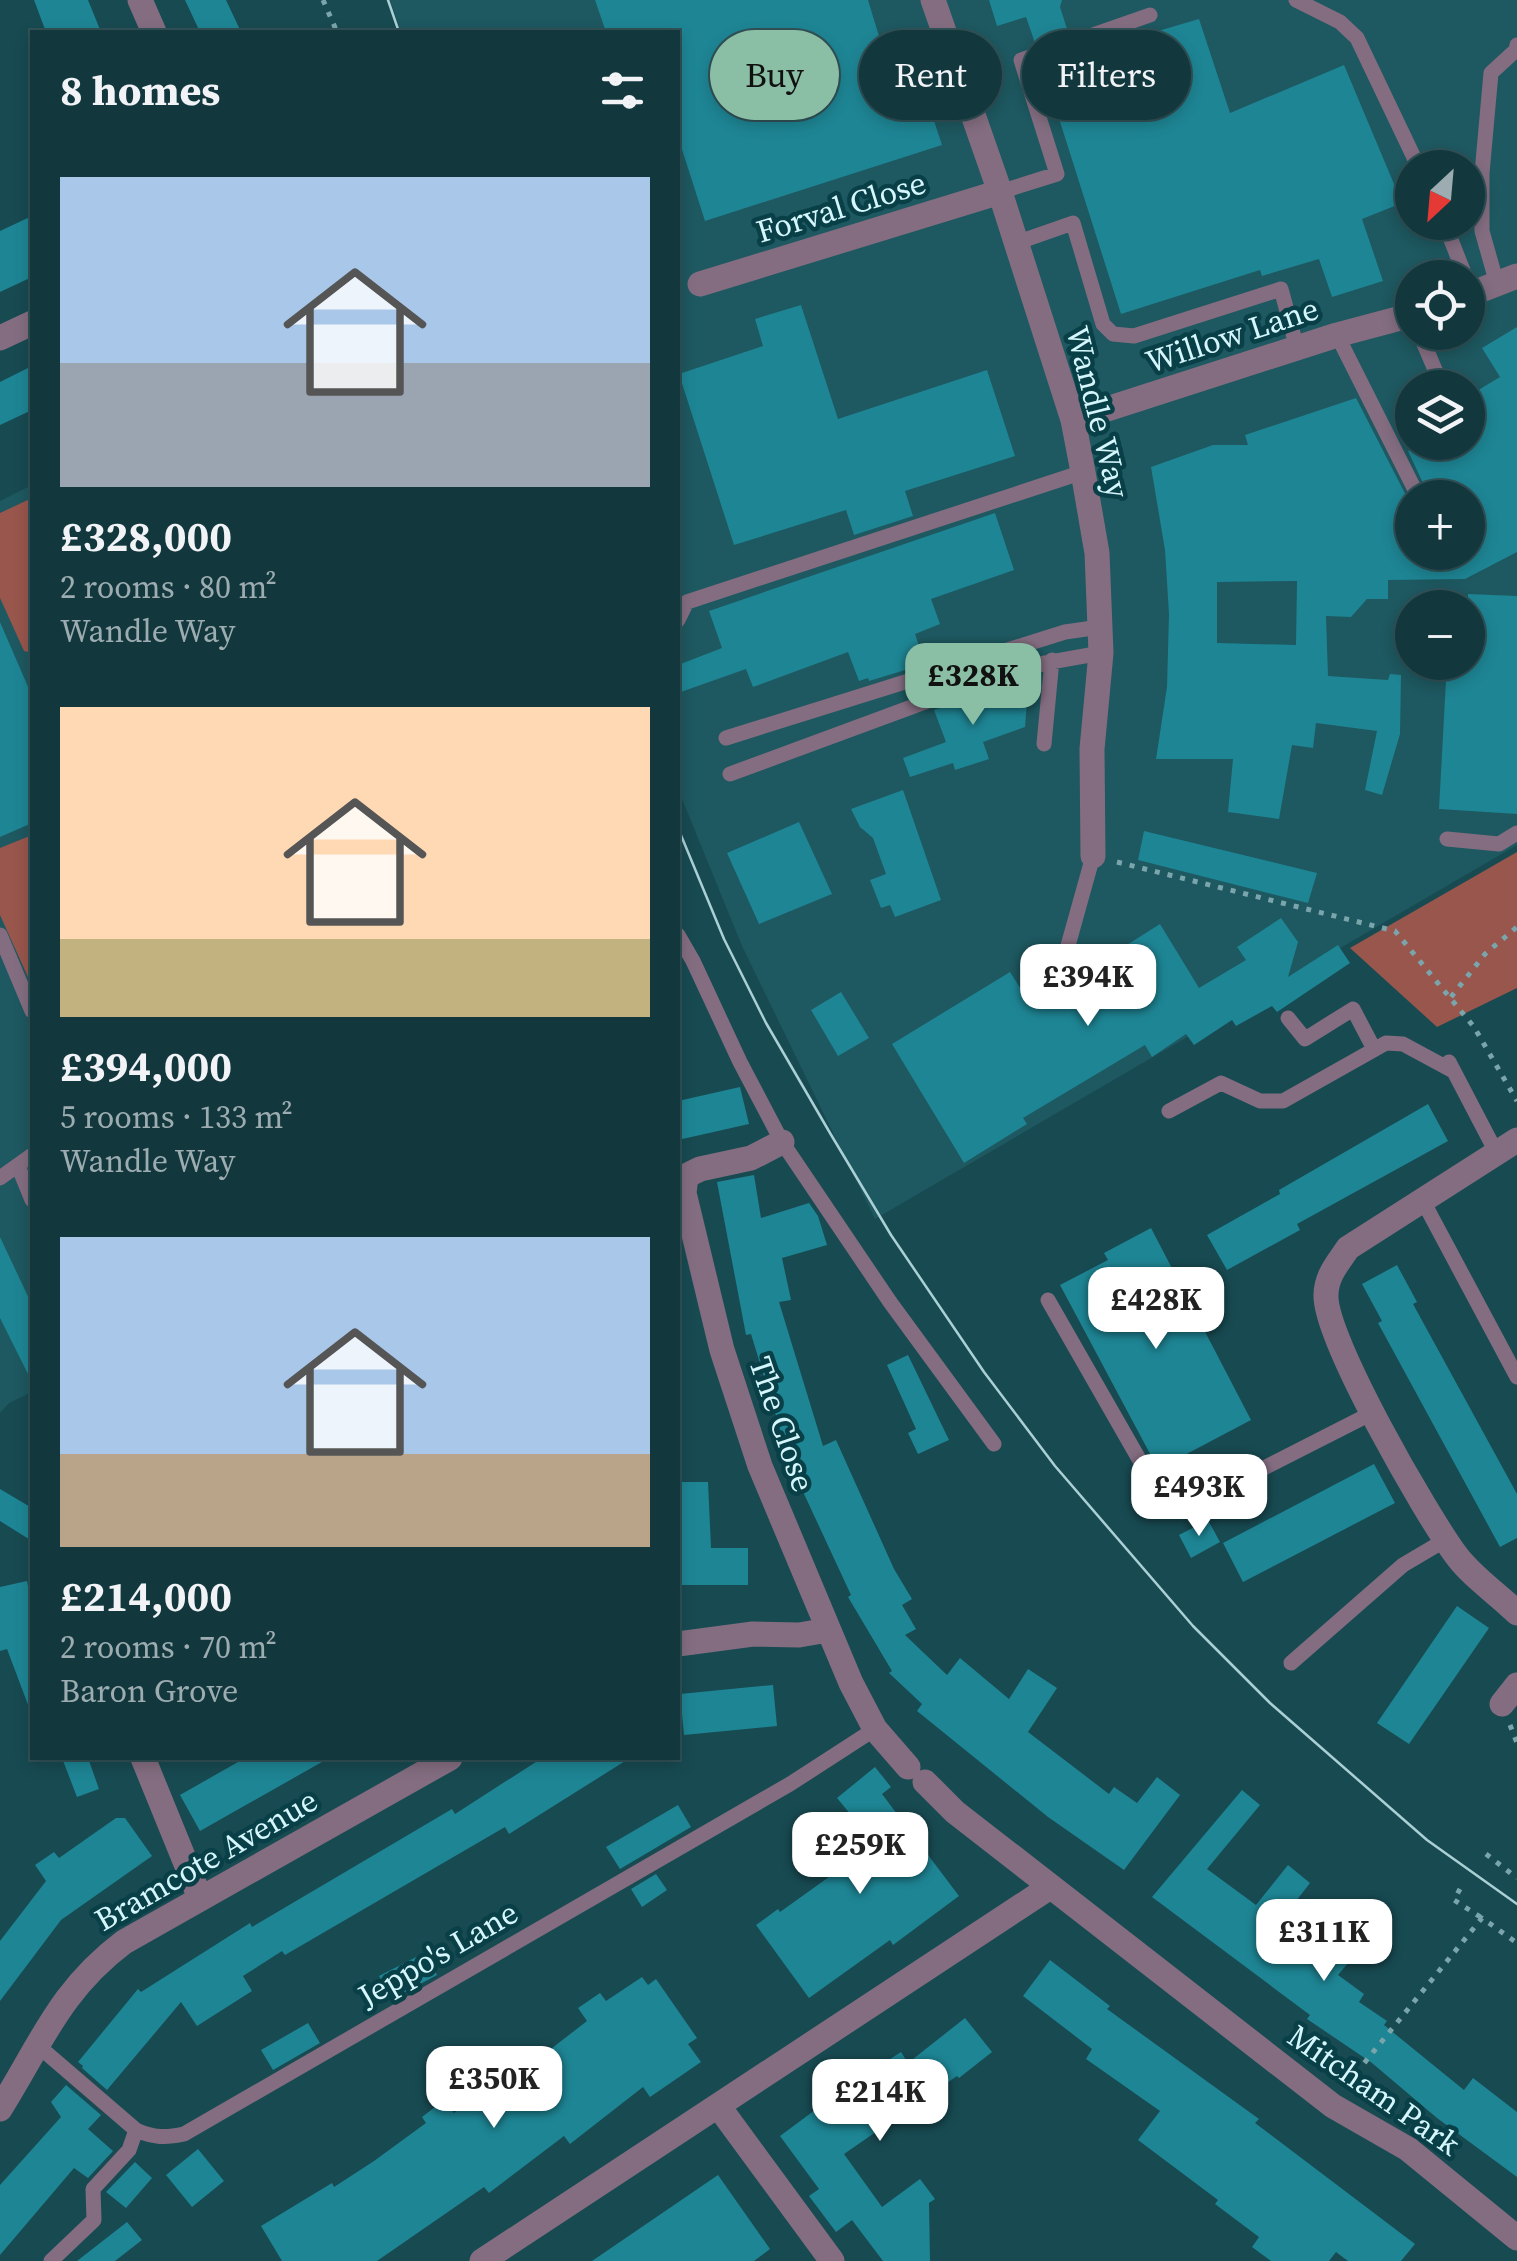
<!DOCTYPE html>
<html lang="en">
<head>
<meta charset="utf-8">
<style>
	body { margin:0; font-family:"Source Serif 4",serif; background:#1f4349; color:#f1f3f6; height:100vh; display:flex; flex-direction:column; font-size:38px; white-space:nowrap }
	* { box-sizing:border-box; margin:0 }
	p { font-size:32px; color:#9cacb0 }
	.icon { flex:none; width:55px; height:55px; fill:none; stroke:currentColor; stroke-width:2; stroke-linecap:round; stroke-linejoin:round }
	.map { position:relative; flex:1; overflow:hidden }
	.side { position:absolute; left:30px; top:30px; width:650px; height:1730px; display:flex; flex-direction:column; background:#12383e; border-radius:0px; box-shadow:0 5px 15px #0003,0 0 0 2px #315258 }
	.side>* { flex:none }
	.hud { position:absolute; left:710px; top:30px; width:655px; height:90px; display:flex; gap:20px }
	.needle { width:65px; rotate:206deg }
	.controls { position:absolute; left:1395px; top:150px; display:grid; gap:20px }
	.controls a { display:grid; place-items:center; width:90px; height:90px; border-radius:50%; background:#12383e; box-shadow:0 5px 15px #0003,0 0 0 2px #315258; font-size:50px }
	.price { position:absolute; translate:-50% -85px; padding:0 22px; border-radius:20px; background:#fff; color:#222; font-size:32px; line-height:65px; filter:drop-shadow(0 2px 5px #0008) }
	.price::after { content:''; position:absolute; left:50%; top:60px; width:30px; height:22px; margin-left:-15px; background:inherit; clip-path:polygon(0 0,100% 0,50% 100%) }
	.price.current { background:#8abfa5; color:#111 }
	ul { padding:0; list-style:none }
	li { display:grid; align-content:center; gap:20px; height:530px; padding:0 30px }
	li span { display:grid; place-items:center; height:310px; border-radius:0px; color:#555 }
	li>.icon { margin-inline-start:auto }
	span .icon { width:180px; height:180px; fill:#fffc; stroke-width:1 }
	li b { font-size:42px }
	h2 { display:flex; justify-content:space-between; align-items:center; height:120px; padding:0 30px; font-size:42px }
	.pill { padding:0 35px; border-radius:45px; background:#12383e; box-shadow:0 5px 15px #0003,0 0 0 2px #315258; font-size:35px; line-height:90px }
	.pill.current { background:#8abfa5; color:#111 }
	.map>svg:first-child { display:block }
	.built { fill:#1e5860; fill-rule:evenodd }
	.green { fill:#98564c }
	.building { fill:#1e8594; fill-rule:evenodd }
	.lines { fill:none; stroke-linecap:round; stroke-linejoin:round }
	.path { stroke:#7ba5ac; stroke-width:5; stroke-dasharray:5 8; stroke-linecap:butt }
	.lane { stroke:#846d81; stroke-width:15 }
	.street { stroke:#846d81; stroke-width:25 }
	.tram { stroke:#aad0d6; stroke-width:2.5 }
	.labels { text-anchor:middle; dominant-baseline:central; stroke-width:9; stroke-linejoin:round; paint-order:stroke }
	.street-label { font-size:32px; fill:#d4f6fc; stroke:#093f47 }
</style>
</head>
<body>
<div class="map">
<svg width="1517" height="2261" viewBox="0 0 1517 2261">
	<rect width="100%" height="100%" fill="#184a52"/>
	<path class="built" d="M390,0H1517V845L875,1219L742,946L678,789V32H401ZM1412,168H1468V222H1412ZM1412,278H1468V332H1412ZM1412,388H1468V442H1412ZM1412,498H1468V552H1412ZM1412,608H1468V662H1412Z
		M32,485V1392L9,1403L0,1413V501Z"/>
	<path class="green" d="M32,498V653L24,651L0,598V513Z
		M32,835V986L0,915V848Z
		M1517,852V988L1437,1027L1350,948Z"/>
	<path class="building" d="M34,0H88L101,32H46Z
		M185,0H226L241,32H200Z
		M595,0H868L889,69L914,60L942,145L705,221L678,137V32H606Z
		M989,0H1062L1060,7L1068,32L1035,43L1026,17L997,26Z
		M1199,19L1230,113L1344,65L1402,203L1362,219L1383,281L1332,297L1319,259L1262,276L1260,270L1121,314L1042,65Z
		M32,216V277L0,292V231Z
		M801,305L838,419L987,370L1015,456L905,491L913,516L854,535L846,510L734,545L679,374L763,346L755,319Z
		M1517,327V552L1465,579L1388,580V599H1367L1351,617L1326,616L1328,676L1388,680L1390,674L1401,675L1400,734L1382,795L1365,790L1377,731L1316,723L1313,748L1292,745L1279,819L1228,812L1233,759H1156L1167,687L1169,614L1165,550L1151,467L1213,445H1248L1245,435L1356,398L1412,507V552H1468V498H1430L1408,451L1424,442H1468V421L1485,412L1475,392L1500,377L1482,348ZM1297,581L1296,645L1217,643V582Z
		M32,366V410L0,425V382Z
		M995,513L1014,570L931,599L940,624L915,634L925,664L869,681L868,678L859,681L848,652L753,687L746,669L678,693V665L722,648L709,611Z
		M1468,594L1517,596V814L1439,809L1447,662H1468Z
		M0,622L32,696V823L0,837Z
		M1029,677L1025,727L983,742L989,759L955,770L953,763L910,777L903,758L946,742L934,710Z
		M903,790L941,900L895,917L890,905L881,908L870,880L886,874L873,838L860,827L851,809Z
		M799,822L832,894L759,924L727,853Z
		M1144,831L1317,873L1308,903L1138,860Z
		M1281,918L1298,942L1288,977L1338,945L1350,963L1277,1012L1272,1006L1236,1026L1232,1020L1194,1045L1186,1034L1152,1057L1145,1045L1023,1118L1027,1124L964,1163L892,1044L1010,972L1033,1008L1106,965L1103,960L1160,924L1199,988L1246,960L1237,947Z
		M841,992L869,1038L838,1056L811,1010Z
		M740,1087L749,1124L678,1140V1101Z
		M1428,1104L1448,1141L1297,1224L1300,1230L1227,1270L1207,1235L1280,1194L1279,1190Z
		M754,1175L761,1218L809,1203L818,1216L827,1245L782,1258L791,1300L779,1302L823,1446L836,1440L894,1569L912,1599L902,1605L916,1629L905,1635L947,1675L960,1658L1009,1699L1028,1669L1057,1688L1028,1732L1109,1794L1114,1787L1137,1803L1157,1777L1180,1795L1124,1870L1048,1817L917,1711L922,1704L889,1673L892,1671L848,1597L851,1595L792,1468L751,1334L746,1335L717,1182Z
		M1151,1228L1251,1420L1179,1458L1185,1470L1164,1480L1060,1285L1108,1260L1104,1253Z
		M0,1237L32,1305V1382L0,1318Z
		M1397,1265L1417,1302L1413,1304L1517,1494V1538L1500,1547L1378,1323L1382,1321L1362,1284Z
		M908,1355L949,1440L918,1454L908,1433L916,1429L887,1365Z
		M1374,1464L1395,1503L1243,1582L1223,1543Z
		M678,1482H708L711,1548H748V1585H678Z
		M0,1489L32,1508V1541L0,1521Z
		M1208,1520L1220,1542L1191,1558L1179,1535Z
		M27,1581L32,1607L30,1710L7,1649L0,1651V1587Z
		M1457,1606L1489,1628L1409,1744L1377,1723Z
		M773,1685L777,1726L684,1735L680,1694Z
		M62,1758H88L99,1789L77,1797Z
		M245,1758H329L200,1831L180,1795Z
		M542,1758H630L509,1834L505,1827L285,1955L282,1951L243,1976L252,1991L197,2026L181,2002L107,2090L82,2068L83,2066L78,2062L138,1989L141,1992L250,1923L252,1927L452,1809L455,1814Z
		M875,1767L891,1787L882,1794L959,1896L893,1945L890,1940L809,1998L756,1925L778,1909L780,1912L875,1844L837,1798Z
		M1242,1790L1260,1805L1207,1869L1256,1905L1288,1865L1310,1883L1279,1923L1324,1955L1351,1922L1370,1937L1338,1975L1364,1994L1359,2002L1387,2021L1384,2025L1464,2090L1473,2078L1517,2112V2177L1437,2118L1372,2063L1307,2019L1310,2015L1152,1897Z
		M678,1805L691,1827L620,1869L606,1847Z
		M116,1818H125L152,1856L61,1920L0,2001V1941L46,1881L35,1865L54,1852L59,1858Z
		M656,1874L667,1890L642,1907L631,1889Z
		M426,1952L437,1975L392,1999L379,1976Z
		M1050,1960L1110,2006L1107,2009L1259,2119L1255,2123L1415,2244L1401,2261H1348L1336,2252L1329,2261H1271L1252,2247L1259,2237L1215,2204L1218,2200L1138,2140L1160,2111L1086,2059L1092,2049L1023,1996Z
		M642,1977L648,1985L656,1979L697,2038L688,2044L701,2062L650,2097L643,2087L570,2144L564,2136L489,2193L484,2187L377,2261H282L261,2226L332,2183L334,2187L374,2161L426,2123L422,2117L444,2100L454,2113L496,2080L499,2084L532,2060L534,2062L587,2021L578,2008L600,1993L606,2001Z
		M965,2018L992,2052L959,2078L957,2076L844,2154L882,2207L920,2179L935,2199L929,2203L930,2261H883L852,2220L836,2232L809,2196L819,2189L780,2136L842,2090L901,2052L908,2063Z
		M308,2023L320,2043L273,2070L261,2050Z
		M66,2085L101,2115L88,2129L113,2151L88,2178L74,2168L0,2255V2185L61,2117L51,2102Z
		M198,2149L224,2181L192,2207L166,2175Z
		M135,2162L152,2178L126,2208L106,2192Z
		M718,2175L770,2249L754,2261H592Z
		M127,2222L142,2240L115,2261H77Z"/>
	<g class="lines">
		<path class="path" d="M323,0L337,32
			M1117,862L1395,931L1474,1027L1517,1101
			M1451,997L1485,954L1517,927
			M1510,1725L1517,1743
			M1486,1854L1517,1878
			M1460,1889L1454,1900L1482,1918
			M1348,2083L1482,1918L1517,1943"/>
		<path class="lane" d="M1296,0L1340,22L1357,38L1419,168
			M1000,192L1057,174L1021,60L1150,15
			M1444,222L1466,278
			M1016,243L1073,223L1103,324L1113,334L1134,336L1281,289L1297,348
			M1497,284L1482,231V173L1491,73L1516,50L1517,45
			M1419,332L1441,384
			M1337,335L1419,498
			M678,620L687,602L1083,472
			M726,738L1065,632L1100,627
			M1044,744L1052,660
			M730,774L1017,668L1101,653
			M1447,839L1499,844L1517,833
			M0,935L32,1011
			M678,935L693,961L740,1062L782,1142L890,1302L994,1444
			M1029,983L1064,960L1093,856
			M1288,1018L1305,1039L1353,1009L1374,1049
			M1449,1062L1496,1152
			M1169,1111L1221,1083L1260,1101H1283L1386,1043L1403,1044L1453,1071
			M18,1166L32,1200
			M0,1178L32,1155
			M1423,1201L1517,1377
			M1048,1300L1163,1501L1185,1508L1372,1413
			M1291,1663L1403,1565L1447,1539
			M36,2044L136,2130C154,2138 166,2138 184,2134L790,1784L875,1729
			M51,2261L94,2220L93,2189L129,2150L136,2130"/>
		<path class="street" d="M140,0L154,32
			M933,0L1000,192L1073,420L1083,472L1097,553L1101,653L1092,749L1093,856
			M700,284L1000,192
			M1468,295L1517,276
			M0,338L32,323
			M1073,420L1337,335L1412,315
			M1517,1140L1348,1248C1338,1263 1326,1276 1326,1295C1324,1338 1427,1516 1456,1555C1472,1577 1498,1594 1517,1613
			M782,1142L751,1158L700,1169L686,1176L684,1193L722,1350L760,1466L851,1683L875,1729L908,1767
			M678,1644L753,1634L799,1635L828,1630
			M1502,1704L1517,1685
			M143,1758L200,1898
			M925,1782L955,1812L1333,2106L1408,2149L1517,2238
			M719,2107L832,2261
			M0,2109C41,2044 59,1991 124,1942L450,1758
			M482,2261L1050,1887"/>
		<path class="tram" d="M388,0L399,32
			M678,828L724,939L766,1023L830,1133L891,1235L984,1372L1055,1466L1193,1626L1270,1703L1427,1840L1517,1904"/>
	</g>
	<g class="labels">
		<g class="street-label">
			<text transform="translate(841 207) rotate(-17)">Forval Close</text>
			<text transform="translate(1232 335) rotate(-18)">Willow Lane</text>
			<text transform="translate(1098 412) rotate(76)">Wandle Way</text>
			<text transform="translate(782 1424) rotate(71)">The Close</text>
			<text transform="translate(206 1860) rotate(-30)">Bramcote Avenue</text>
			<text transform="translate(438 1954) rotate(-30)">Jeppo's Lane</text>
			<text transform="translate(1374 2090) rotate(35)">Mitcham Park</text>
		</g>
	</g>
</svg>
<div class="controls">
<a><svg class="needle" viewBox="-14 -14 28 28"><path d="M0-13l5 13h-10z" fill="#e53935"/><path d="M0 13l5-13h-10z" fill="#9cacb0"/></svg></a>
<a><svg class="icon" aria-label="locate" viewBox="0 0 24 24"><circle cx="12" cy="12" r="6"/><path d="M12 2v4M12 18v4M2 12h4M18 12h4"/></svg></a>
<a><svg class="icon" aria-label="layers" viewBox="0 0 24 24"><path d="M12 4l9 5-9 5-9-5zM3 14l9 5 9-5"/></svg></a>
<a>+</a>
<a>−</a>
</div>
<b class="price current" style="left:973px;top:728px">£328K</b>
<b class="price" style="left:1088px;top:1029px">£394K</b>
<b class="price" style="left:1156px;top:1352px">£428K</b>
<b class="price" style="left:1199px;top:1539px">£493K</b>
<b class="price" style="left:860px;top:1897px">£259K</b>
<b class="price" style="left:1324px;top:1984px">£311K</b>
<b class="price" style="left:494px;top:2131px">£350K</b>
<b class="price" style="left:880px;top:2144px">£214K</b>
<div class="hud">
<a class="pill current">Buy</a>
<a class="pill">Rent</a>
<a class="pill">Filters</a>
</div>
<section class="side">
<h2>8 homes<svg class="icon" aria-label="filters" viewBox="0 0 24 24"><path d="M4 7h16M4 17h16"/><circle cx="9" cy="7" r="2"/><circle cx="15" cy="17" r="2"/></svg></h2>
<ul>
<li><span style="background:linear-gradient(#a9c7e8 60%,#9aa5b1 0)"><svg class="icon" aria-label="home" viewBox="0 0 24 24"><path d="M3 11l9-7 9 7M6 9v11h12V9"/></svg></span><div><b>£328,000</b><p>2 rooms · 80 m²</p><p>Wandle Way</p></div></li>
<li><span style="background:linear-gradient(#ffd9b3 75%,#c2b280 0)"><svg class="icon" aria-label="home" viewBox="0 0 24 24"><path d="M3 11l9-7 9 7M6 9v11h12V9"/></svg></span><div><b>£394,000</b><p>5 rooms · 133 m²</p><p>Wandle Way</p></div></li>
<li><span style="background:linear-gradient(#a9c7e8 70%,#b9a48a 0)"><svg class="icon" aria-label="home" viewBox="0 0 24 24"><path d="M3 11l9-7 9 7M6 9v11h12V9"/></svg></span><div><b>£214,000</b><p>2 rooms · 70 m²</p><p>Baron Grove</p></div></li>
</ul>
</section>
</div>
</body>
</html>
